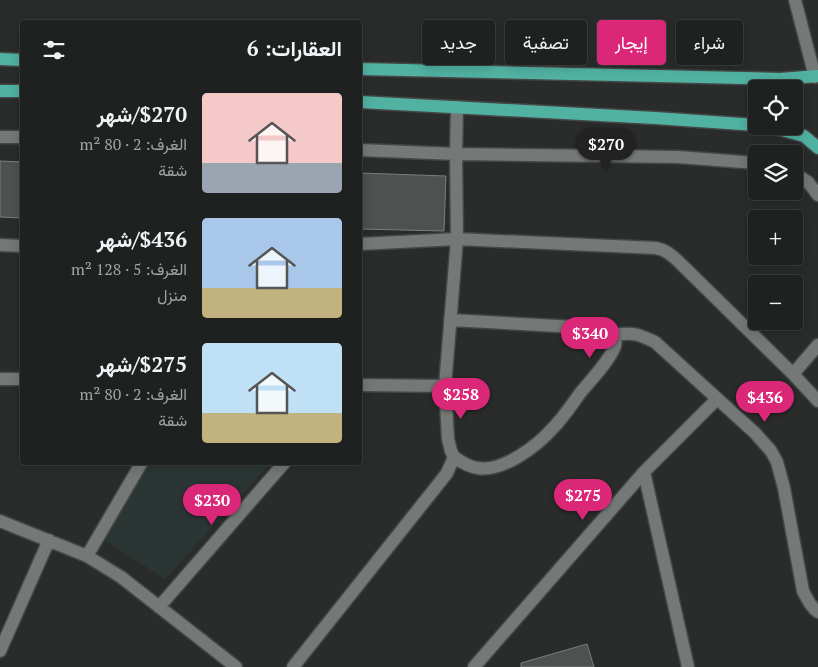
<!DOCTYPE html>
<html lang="ar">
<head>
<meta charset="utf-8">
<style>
	body { margin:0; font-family:"PT Serif",Vazirmatn,serif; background:#2c2e2d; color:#f1f3f6; direction:rtl; height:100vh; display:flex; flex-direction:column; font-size:19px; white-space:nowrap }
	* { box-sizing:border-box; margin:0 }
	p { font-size:16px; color:#a1a3a5 }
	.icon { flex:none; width:28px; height:28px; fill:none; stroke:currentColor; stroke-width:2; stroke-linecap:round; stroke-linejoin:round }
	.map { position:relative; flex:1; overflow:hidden; direction:ltr }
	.side { position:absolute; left:20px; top:20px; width:342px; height:445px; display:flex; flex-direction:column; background:#1f2120; border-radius:5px; box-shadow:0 2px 12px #0003,0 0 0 1px #3c3e3e; direction:rtl }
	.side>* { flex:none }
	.top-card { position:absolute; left:378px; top:20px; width:365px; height:45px; direction:rtl; display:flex; gap:10px }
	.fabs { position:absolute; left:748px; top:80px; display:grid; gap:10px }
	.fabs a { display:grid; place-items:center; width:55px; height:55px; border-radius:5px; background:#1f2120; box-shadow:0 2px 12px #0003,0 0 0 1px #3c3e3e; font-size:25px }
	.price { position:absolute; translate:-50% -42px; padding:0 11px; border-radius:18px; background:#db2777; color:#fff; font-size:16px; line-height:32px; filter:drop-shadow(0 1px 2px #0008) }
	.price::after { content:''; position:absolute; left:50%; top:30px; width:15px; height:11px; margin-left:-8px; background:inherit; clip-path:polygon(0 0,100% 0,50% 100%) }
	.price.current { background:#222; color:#fff }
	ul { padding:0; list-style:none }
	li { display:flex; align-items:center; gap:15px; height:125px; padding:0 20px }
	li span { display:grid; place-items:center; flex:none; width:140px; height:100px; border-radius:5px; color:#555 }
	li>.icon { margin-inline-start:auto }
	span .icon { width:60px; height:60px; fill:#fffc; stroke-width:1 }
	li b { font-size:21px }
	h2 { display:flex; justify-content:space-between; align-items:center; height:60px; padding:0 20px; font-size:21px }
	.tag { padding:0 18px; border-radius:5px; background:#1f2120; box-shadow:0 2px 12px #0003,0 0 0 1px #3c3e3e; font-size:18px; line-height:45px }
	.tag.current { background:#db2777; color:#fff }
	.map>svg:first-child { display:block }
	.built { fill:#2b3634 }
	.building { fill:#4d5150; stroke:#7a7e7d }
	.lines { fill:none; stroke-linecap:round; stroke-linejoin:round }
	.street-casing { stroke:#444746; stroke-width:15 }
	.primary-casing { stroke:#444746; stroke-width:15 }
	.street { stroke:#747877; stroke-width:12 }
	.primary { stroke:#51b2a2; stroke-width:12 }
</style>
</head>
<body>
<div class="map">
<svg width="818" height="667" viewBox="0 0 818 667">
	<rect width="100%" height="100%" fill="#292c2b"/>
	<path class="built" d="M150,463V462L271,463L165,579L104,540Z"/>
	<path class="building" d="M0,161L22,162V218L0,217Z
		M360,173L446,176L444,231L360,229Z
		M587,644L594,667H521V663Z"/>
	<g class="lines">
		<g class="street-casing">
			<path id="street" d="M795,0L815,77
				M0,137H22
				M360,150L456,154L678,157L756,163
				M794,173L808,182L818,195
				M360,244L457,239L656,248C666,250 670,254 677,260L793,374L818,401
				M0,245L22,246
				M450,320L593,328L614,335C615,338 616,342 615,346C610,360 591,380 581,392C572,404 564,417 553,428C537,446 503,472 478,468C469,467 461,462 454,457
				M614,335C633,332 638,334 655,342L755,433L771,451L777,462L784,488L803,591C807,598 810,607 818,612
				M793,374L818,345
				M0,379H22
				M360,385L445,386
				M644,472L688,667
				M0,521L87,556L121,577L236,667
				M87,556L142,462
				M159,607L285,462
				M0,651L49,540
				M293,667L440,482L447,473L454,457L451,451L448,439L445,386L457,239L456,154L457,107
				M474,667L644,472L717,399"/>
		</g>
		<g class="primary-casing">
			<path id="primary" d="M0,59L22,60
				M360,69L780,79L818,76
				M0,91H22
				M360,102L655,118L756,125
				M767,126L804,136L818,148"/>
		</g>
		<use href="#street" class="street"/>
		<use href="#primary" class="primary"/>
	</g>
</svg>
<div class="fabs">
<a><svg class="icon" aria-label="locate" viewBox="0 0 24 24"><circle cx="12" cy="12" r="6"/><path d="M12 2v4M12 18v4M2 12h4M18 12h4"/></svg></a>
<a><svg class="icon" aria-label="layers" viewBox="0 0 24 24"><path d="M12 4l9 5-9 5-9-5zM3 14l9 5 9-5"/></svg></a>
<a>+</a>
<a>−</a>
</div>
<b class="price current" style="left:606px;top:170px">$270</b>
<b class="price" style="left:590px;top:359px">$340</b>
<b class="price" style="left:461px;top:420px">$258</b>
<b class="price" style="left:765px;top:423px">$436</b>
<b class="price" style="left:583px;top:521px">$275</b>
<b class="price" style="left:212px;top:526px">$230</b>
<div class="top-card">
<a class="tag">شراء</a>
<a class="tag current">إيجار</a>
<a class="tag">تصفية</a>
<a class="tag">جديد</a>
</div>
<section class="side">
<h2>العقارات: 6<svg class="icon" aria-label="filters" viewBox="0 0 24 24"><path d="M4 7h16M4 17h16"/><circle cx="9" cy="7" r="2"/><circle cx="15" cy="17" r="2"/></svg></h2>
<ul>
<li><span style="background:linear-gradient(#f6c9c9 70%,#9aa5b1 0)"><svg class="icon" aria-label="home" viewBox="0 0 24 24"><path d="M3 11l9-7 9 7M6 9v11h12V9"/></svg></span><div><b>$270/شهر</b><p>الغرف: 2 · 80 m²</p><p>شقة</p></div></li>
<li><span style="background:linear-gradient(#a9c7e8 70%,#c2b280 0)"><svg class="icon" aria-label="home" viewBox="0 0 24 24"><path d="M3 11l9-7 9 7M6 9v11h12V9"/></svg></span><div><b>$436/شهر</b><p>الغرف: 5 · 128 m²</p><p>منزل</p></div></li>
<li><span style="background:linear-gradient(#bfe0f5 70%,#c2b280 0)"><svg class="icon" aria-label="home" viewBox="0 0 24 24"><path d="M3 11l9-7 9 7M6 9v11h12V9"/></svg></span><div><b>$275/شهر</b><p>الغرف: 2 · 80 m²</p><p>شقة</p></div></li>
</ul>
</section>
</div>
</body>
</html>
